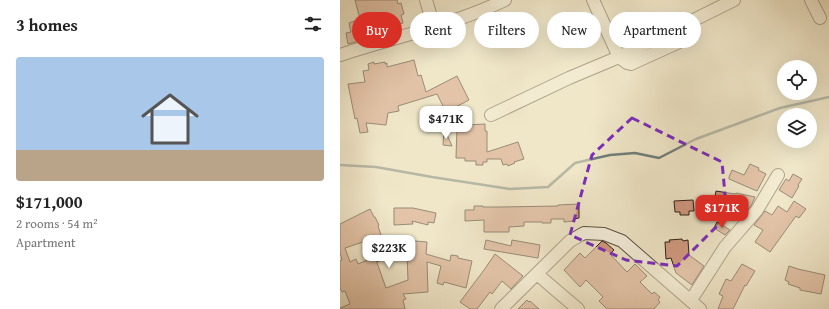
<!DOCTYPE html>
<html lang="en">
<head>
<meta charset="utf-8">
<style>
	body { margin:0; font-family:"Gentium Book Plus",serif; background:#f2f2f2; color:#222; height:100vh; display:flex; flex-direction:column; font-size:15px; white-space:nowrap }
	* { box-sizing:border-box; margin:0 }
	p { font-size:13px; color:#767676 }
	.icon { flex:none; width:22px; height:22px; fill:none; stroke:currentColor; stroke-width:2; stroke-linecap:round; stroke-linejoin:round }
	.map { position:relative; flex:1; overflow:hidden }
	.drawer { display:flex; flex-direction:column; background:#fff; width:340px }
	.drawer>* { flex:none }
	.guide { position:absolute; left:12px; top:12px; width:380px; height:36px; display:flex; gap:8px }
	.controls { position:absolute; left:437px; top:60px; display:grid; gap:8px }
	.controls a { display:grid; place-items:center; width:40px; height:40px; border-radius:50%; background:#fff; box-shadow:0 4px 16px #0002; font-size:20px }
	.price { position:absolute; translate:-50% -34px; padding:0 9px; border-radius:8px; background:#fff; color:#222; font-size:13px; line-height:26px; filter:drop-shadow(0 1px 2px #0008) }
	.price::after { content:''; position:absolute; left:50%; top:24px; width:12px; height:9px; margin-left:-6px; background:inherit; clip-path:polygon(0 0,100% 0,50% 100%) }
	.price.on { background:#d93025; color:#fff }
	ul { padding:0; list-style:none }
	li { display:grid; align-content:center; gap:8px; height:212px; padding:0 16px }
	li+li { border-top:1px solid #e0e0e0 }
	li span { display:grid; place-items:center; height:124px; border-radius:4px; color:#555 }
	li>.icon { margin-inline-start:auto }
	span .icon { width:72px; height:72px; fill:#fffc; stroke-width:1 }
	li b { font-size:17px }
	h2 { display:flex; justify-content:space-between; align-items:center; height:48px; padding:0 16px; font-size:17px }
	.chip { padding:0 14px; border-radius:18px; background:#fff; box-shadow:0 4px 16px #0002; font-size:14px; line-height:36px }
	.chip.on { background:#d93025; color:#fff }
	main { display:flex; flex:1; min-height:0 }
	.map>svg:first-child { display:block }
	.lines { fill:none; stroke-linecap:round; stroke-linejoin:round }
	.stream { stroke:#707e7c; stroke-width:2.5 }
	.building { fill:#d29980; stroke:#2c1e18 }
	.minor-casing { stroke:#5d5044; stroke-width:14 }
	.minor { stroke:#f5efdc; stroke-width:12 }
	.marked { fill:none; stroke:#7b2cbf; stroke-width:3; stroke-dasharray:8 5; stroke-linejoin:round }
</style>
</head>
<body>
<main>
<section class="drawer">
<h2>3 homes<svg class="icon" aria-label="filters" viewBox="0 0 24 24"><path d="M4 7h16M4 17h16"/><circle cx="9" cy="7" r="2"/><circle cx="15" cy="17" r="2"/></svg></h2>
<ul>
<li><span style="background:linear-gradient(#a9c7e8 75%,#b9a48a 0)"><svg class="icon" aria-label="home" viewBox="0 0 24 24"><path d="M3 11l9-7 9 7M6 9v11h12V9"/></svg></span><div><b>$171,000</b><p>2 rooms · 54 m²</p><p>Apartment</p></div></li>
</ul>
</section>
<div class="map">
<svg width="489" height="309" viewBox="0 0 489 309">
	<rect width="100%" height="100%" fill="#f0e7c9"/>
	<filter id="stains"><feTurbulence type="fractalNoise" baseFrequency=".005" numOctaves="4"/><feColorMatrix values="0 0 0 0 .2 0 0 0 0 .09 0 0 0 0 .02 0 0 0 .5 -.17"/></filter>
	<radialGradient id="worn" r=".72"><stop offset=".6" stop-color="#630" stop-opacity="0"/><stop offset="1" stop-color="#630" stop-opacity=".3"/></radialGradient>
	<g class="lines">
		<path class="stream" d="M0,165L36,167L92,177L170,189L208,187L235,163L270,155L295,153L319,158L356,139L440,108L489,97"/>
	</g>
	<path class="building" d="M15,0H57L58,4L61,3L64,14L61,15L63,23L33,32L34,37L8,44L6,33L11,32L9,23L20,19Z
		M74,60L78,76L81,75L86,92L117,76L129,100L106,112L97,94L58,106L59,111L48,113L46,125L26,123L28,132L20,133L17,118L15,119L8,84L25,82L23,71L29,70L28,64L34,62V64L45,62V64L47,63V67Z
		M99,117L104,127L96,130L92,120Z
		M145,124V131H147V152L178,142L184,159L174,162L175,163L168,166L167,164L163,165L161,159H147V162H143V165H136V161H125V158H116L117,128H126V125Z
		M104,128L112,146L103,145Z
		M410,164L419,168L418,170L426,174L417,191L389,179V177L392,170L404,175Z
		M453,174L462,179L458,185L459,186L452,198L439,190L446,179L449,181Z
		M376,191L395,194L396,193L415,197L411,206L398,220L393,217L400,205L390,200L375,197Z
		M353,200L354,211H349V215H340V212H335L334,201Z
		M454,201L466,209L459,218L456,216L430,252L415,242L423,230L414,225L425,211L432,215L438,206L447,212Z
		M239,204V218L234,219V221L224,222V219H211V223H202V222H184V226L169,227V232H144V220L125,221V210H134V206H143V207H161L218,206V205Z
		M54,208H73L96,213L94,223L88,222V225L72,221L73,224L54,225Z
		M30,209L34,217H35L39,225L38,226L41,235L37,237L44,259L37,262L29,240L5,248L10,262L16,259L18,264L35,257L46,288L68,280L67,254H63L64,240L87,242L86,254L110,261L111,255L118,256V258L132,261L126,288L104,282L103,285L97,283L101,266L87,262L88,292L63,294L66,299L63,300L65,309H0V308L10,304L5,291L2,292L0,288V261L2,260L0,253V224Z
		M377,222L390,230L385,235L374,228Z
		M342,239L343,241L348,240L349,255L364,266L352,285L336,273L331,258L326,259L325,242H330L329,240Z
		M146,240L171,246L172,240L200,245L198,258L144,249Z
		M262,241L266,243L274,250L270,254L287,272L295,264L307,276L300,282L312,294L314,292L320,297L318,300L320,302L314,309H267L259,301L263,297L246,280L240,287L224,270L240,253L245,258Z
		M155,254L183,276L171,289L162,281L152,294L150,292L137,309H130L120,302L144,270Z
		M402,264L415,271L406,286L405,285L393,309H378L383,296L379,294L386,279L391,281Z
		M449,266L458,269L485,275L481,294L460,290V288L448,284L449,282L445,280Z
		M187,300L189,302L190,301L199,309H178Z"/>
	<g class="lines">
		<g class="minor-casing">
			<path id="minor" d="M86,0L94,27
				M253,0L279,57L287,63L291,64L348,38
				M471,0L480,18
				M0,55C55,37 113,25 165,0
				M151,115L229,78L279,57L394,0
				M197,274L238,309
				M351,300L385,247L417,210L438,175
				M161,309L230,241L244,233L264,234L282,241L360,309"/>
		</g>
		<use href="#minor" class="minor"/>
	</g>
	<path d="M0 0H489V309H0ZM292,118L382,162L387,216L337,266L286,260L230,235L252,155Z" fill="#f0e7c9" fill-opacity=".55" fill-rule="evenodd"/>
	<path class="marked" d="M292,118L382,162L387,216L337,266L286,260L230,235L252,155Z"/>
	<rect width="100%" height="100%" filter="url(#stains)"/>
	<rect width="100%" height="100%" fill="url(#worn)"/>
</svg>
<div class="controls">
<a><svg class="icon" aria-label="locate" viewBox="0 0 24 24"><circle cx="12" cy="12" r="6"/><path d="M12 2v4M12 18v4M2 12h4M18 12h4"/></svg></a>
<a><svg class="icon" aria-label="layers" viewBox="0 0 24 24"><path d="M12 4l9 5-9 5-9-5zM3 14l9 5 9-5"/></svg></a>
</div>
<b class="price" style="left:106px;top:140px">$471K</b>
<b class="price on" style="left:382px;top:229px">$171K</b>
<b class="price" style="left:49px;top:269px">$223K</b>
<div class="guide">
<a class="chip on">Buy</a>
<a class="chip">Rent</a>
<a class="chip">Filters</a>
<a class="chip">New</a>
<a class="chip">Apartment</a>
</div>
</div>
</main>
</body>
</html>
